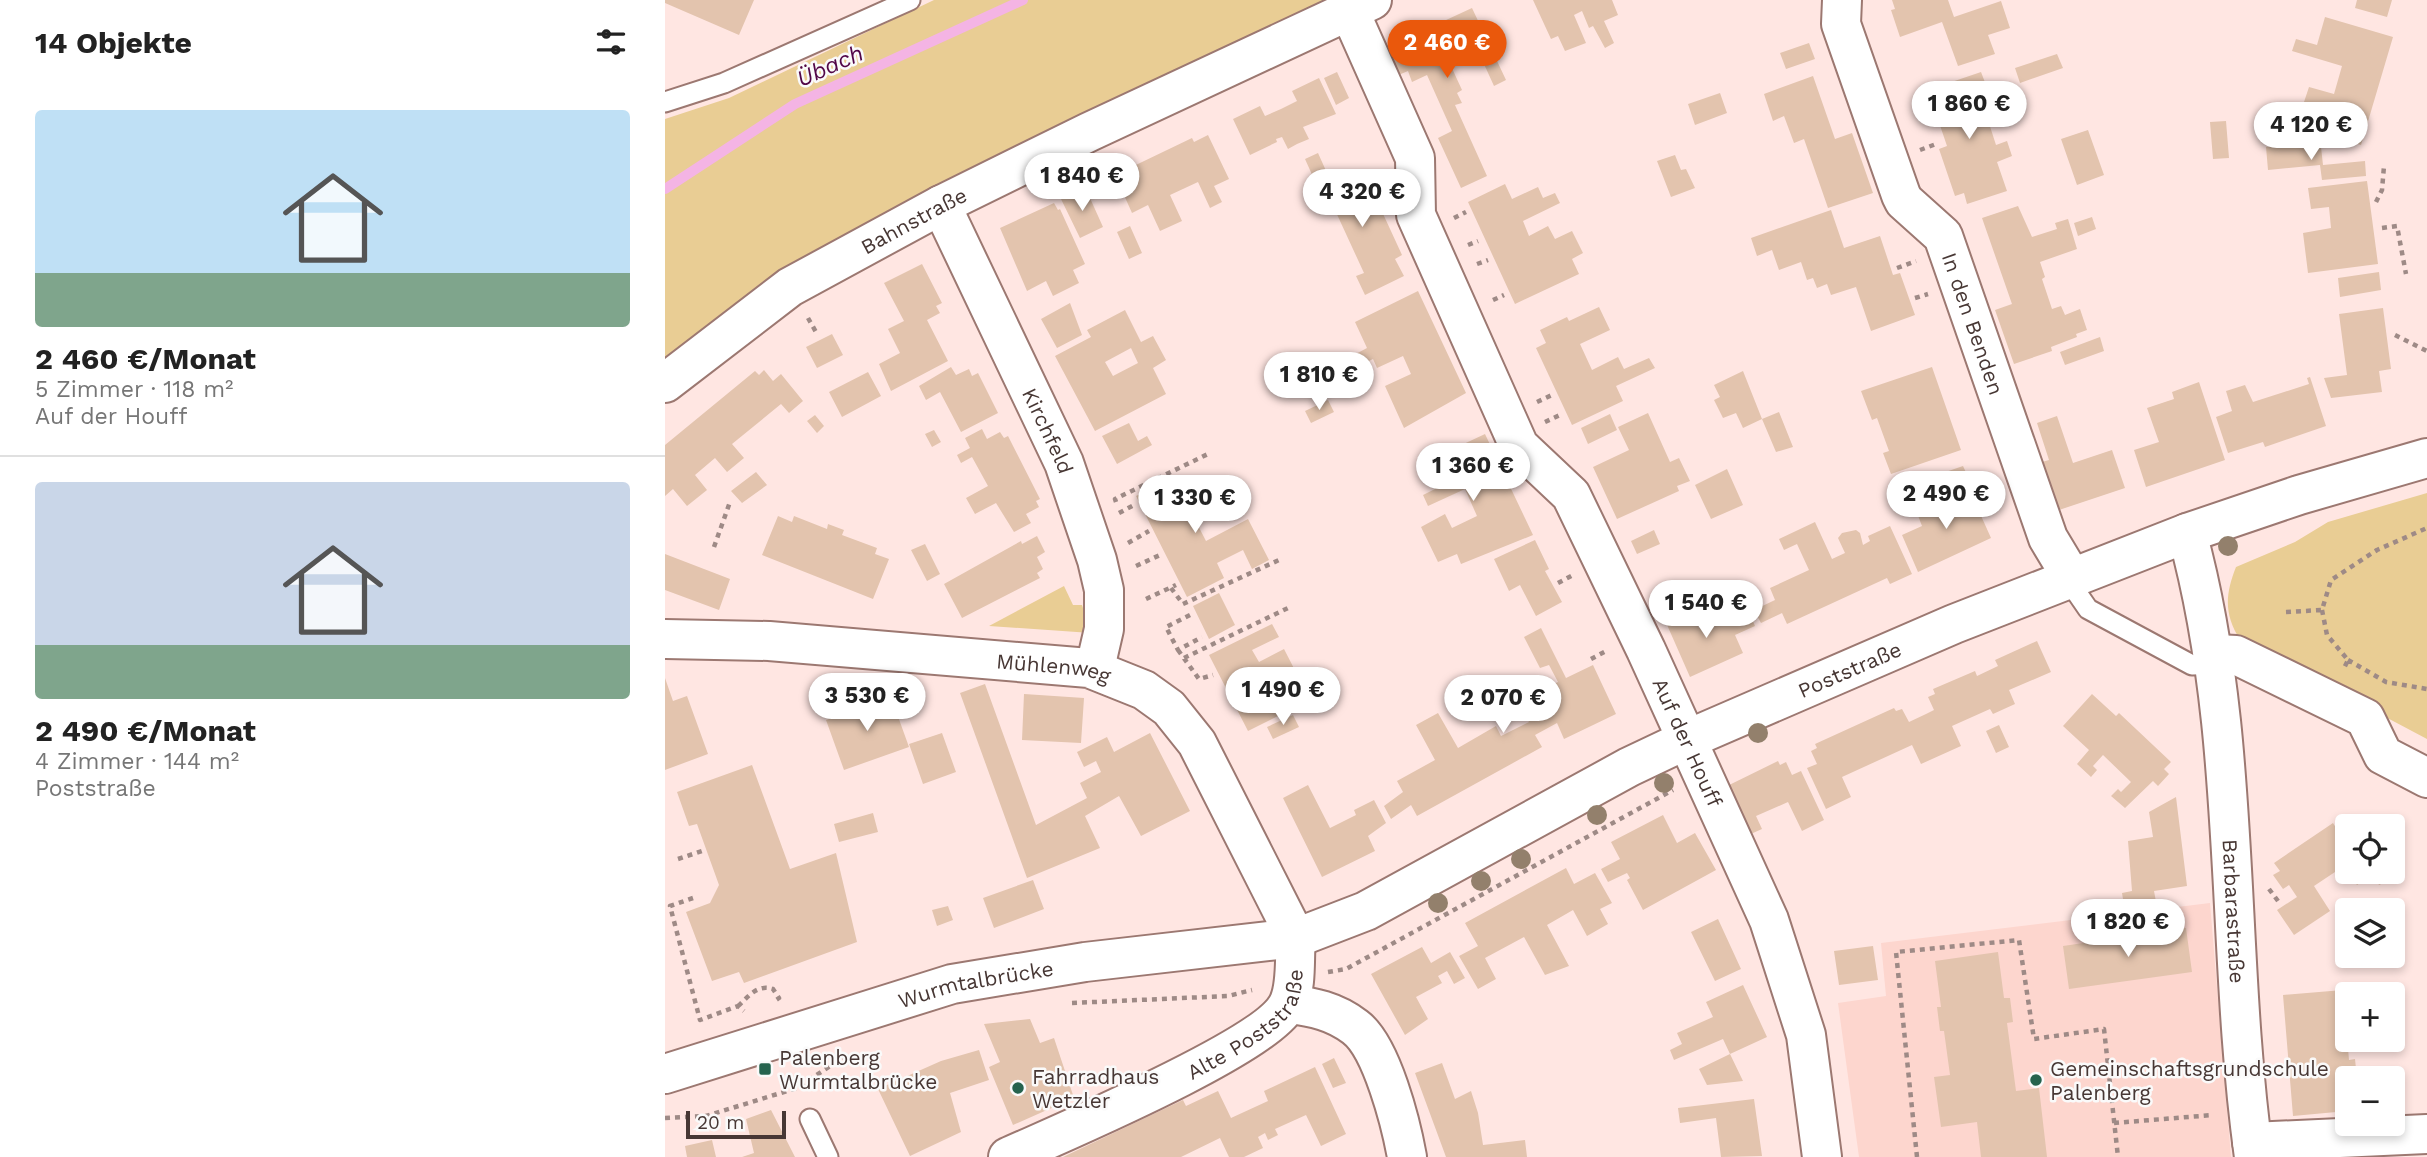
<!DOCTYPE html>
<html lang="de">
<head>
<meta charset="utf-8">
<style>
	body { margin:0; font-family:"Work Sans",sans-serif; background:#f2f2f2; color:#222; height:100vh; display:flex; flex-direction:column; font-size:26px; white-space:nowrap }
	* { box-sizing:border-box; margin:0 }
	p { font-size:23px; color:#767676 }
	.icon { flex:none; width:38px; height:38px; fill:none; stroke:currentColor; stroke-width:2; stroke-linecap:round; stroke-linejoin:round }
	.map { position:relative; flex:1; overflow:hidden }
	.drawer { display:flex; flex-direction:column; background:#fff; width:665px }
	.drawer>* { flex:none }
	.buttons { position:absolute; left:1670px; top:814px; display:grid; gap:14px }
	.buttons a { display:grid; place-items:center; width:70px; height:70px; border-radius:7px; background:#fff; box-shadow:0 4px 10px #0003; font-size:35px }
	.scale { position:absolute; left:21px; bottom:18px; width:100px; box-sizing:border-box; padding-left:7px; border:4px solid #473734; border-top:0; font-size:19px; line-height:24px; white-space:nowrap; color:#473734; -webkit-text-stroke:5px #fafafa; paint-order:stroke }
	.price { position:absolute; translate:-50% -60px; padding:0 16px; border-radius:24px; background:#fff; color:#222; font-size:23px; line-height:46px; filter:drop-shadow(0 2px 4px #0008) }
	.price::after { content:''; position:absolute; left:50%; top:42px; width:21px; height:16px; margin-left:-10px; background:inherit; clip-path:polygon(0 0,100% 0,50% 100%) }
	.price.active { background:#ea580c; color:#fff }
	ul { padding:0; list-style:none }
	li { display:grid; align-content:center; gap:14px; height:371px; padding:0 35px }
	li+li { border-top:2px solid #e0e0e0 }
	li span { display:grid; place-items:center; height:217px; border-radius:7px; color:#555 }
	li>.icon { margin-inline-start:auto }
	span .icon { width:126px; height:126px; fill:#fffc; stroke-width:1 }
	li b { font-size:30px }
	h2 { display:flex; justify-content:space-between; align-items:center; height:84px; padding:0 35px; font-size:30px }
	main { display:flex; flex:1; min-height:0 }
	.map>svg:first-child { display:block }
	.built { fill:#fdd6ce }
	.green { fill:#e9cd94 }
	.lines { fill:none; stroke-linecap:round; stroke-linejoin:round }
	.stream { stroke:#f4b4e4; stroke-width:10 }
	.building { fill:#e3c4ae; fill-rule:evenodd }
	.lane-casing { stroke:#9c7871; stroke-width:23 }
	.street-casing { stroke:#9c7871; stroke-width:42 }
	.secondary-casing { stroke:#9c7871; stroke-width:42 }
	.path { stroke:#9e8a86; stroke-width:4.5; stroke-dasharray:5 5; stroke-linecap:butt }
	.lane { stroke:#fff; stroke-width:19 }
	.street { stroke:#fff; stroke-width:38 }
	.secondary { stroke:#fff; stroke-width:38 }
	.tree { fill:#93806c }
	.poi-dot { fill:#26634e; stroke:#fafafa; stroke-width:2.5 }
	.labels { text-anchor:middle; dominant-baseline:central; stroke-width:5; stroke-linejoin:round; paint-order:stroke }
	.street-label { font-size:21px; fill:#473734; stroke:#fafafa }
	.poi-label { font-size:21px; fill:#473734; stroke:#fafafa; text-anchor:start }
	.water-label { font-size:23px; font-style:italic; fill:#520647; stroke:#fafafa }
</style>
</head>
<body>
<main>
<section class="drawer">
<h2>14 Objekte<svg class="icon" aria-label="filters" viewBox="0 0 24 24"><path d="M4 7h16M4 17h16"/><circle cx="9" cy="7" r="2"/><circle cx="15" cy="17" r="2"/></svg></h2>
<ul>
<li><span style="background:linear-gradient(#bfe0f5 75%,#7fa58c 0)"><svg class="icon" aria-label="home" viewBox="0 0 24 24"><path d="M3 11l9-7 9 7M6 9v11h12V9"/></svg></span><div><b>2 460 €/Monat</b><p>5 Zimmer · 118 m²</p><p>Auf der Houff</p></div></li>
<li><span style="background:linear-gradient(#c9d6e8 75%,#7fa58c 0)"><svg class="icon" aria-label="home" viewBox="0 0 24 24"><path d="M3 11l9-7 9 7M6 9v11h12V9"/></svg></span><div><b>2 490 €/Monat</b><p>4 Zimmer · 144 m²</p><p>Poststraße</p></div></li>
</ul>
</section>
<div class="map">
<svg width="1762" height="1157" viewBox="0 0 1762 1157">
	<rect width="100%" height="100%" fill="#ffe6e2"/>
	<path class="built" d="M1545,903L1566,1157H1194L1173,1003L1221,996L1216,943Z"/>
	<path class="green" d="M269,0H670L0,370V119L64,98Z
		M1762,493V739L1575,640C1559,614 1560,595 1571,567L1630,542L1663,522Z
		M399,586L408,605H417L426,633L324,626Z"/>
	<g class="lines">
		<path class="stream" d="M0,189L130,104L358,0"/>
	</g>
	<path class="building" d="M0,0H89L74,35L0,3Z
		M868,0H947L953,15L939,21L949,43L940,48L928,26L924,28L917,11L909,15L921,43L900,51L893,36L886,39Z
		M1227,0H1283L1289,17L1336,1L1345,28L1323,35L1330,54L1293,66L1277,22L1235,37L1226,10L1230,9Z
		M1692,0H1727L1722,17L1690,8Z
		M807,8L841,80L829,86L813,51L785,64L797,90L792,93L797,103L790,105L822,176L796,188L773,138L787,131L762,75L747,82L743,71L724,79L712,52Z
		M1660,17L1728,37L1696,145L1631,126L1644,87L1669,94L1677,66L1627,51L1631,39L1652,45Z
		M1144,43L1150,59L1121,69L1115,53Z
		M1392,54L1398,68L1355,83L1350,68Z
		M672,72L684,98L671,105L659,78Z
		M1316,72L1321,85L1307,89L1316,116L1321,114L1331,145L1342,141L1347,156L1332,162L1342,191L1302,204L1299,193L1290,196L1274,149L1282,146L1263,90Z
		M1148,76L1170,139L1187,133L1208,193L1163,208L1139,139L1129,143L1119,116L1108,121L1099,94Z
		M654,78L671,114L638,127L644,139L632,144L623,149L617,137L611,139L612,142L585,155L568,119L595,106L600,116L616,109L632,101L627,91Z
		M1055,93L1062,113L1030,125L1023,104Z
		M1561,121L1564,158L1548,159L1545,122Z
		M1423,130L1439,175L1412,185L1396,139Z
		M543,135L564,179L549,186L557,202L545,208L533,182L505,195L517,221L495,231L483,205L467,213L450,175L527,138L529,142Z
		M1641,143V149L1656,147L1658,165L1700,161L1701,176L1657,180L1655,165L1603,170L1601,147Z
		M653,153L662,173L649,179L640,159Z
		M1010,155L1016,170L1021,169L1030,188L1006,197L992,161Z
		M678,171L685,187L702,179L737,255L730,259L739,276L700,295L691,276L699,273L664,197L646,205L639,189Z
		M1702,181L1713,264L1643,273L1638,233L1666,228L1664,207L1646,209L1643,188Z
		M840,184L847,199L873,187L878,198L890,193L895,203L858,221L864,236L883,226L890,239L907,231L918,253L907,259L914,274L850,304L803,202Z
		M420,187L438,227L415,238L396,199Z
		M389,203L393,210L395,209L420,264L408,270L414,283L388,296L381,281L362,291L335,228Z
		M1353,206L1367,237L1392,229L1390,223L1403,219L1412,249L1375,262L1380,277L1377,279L1387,309L1396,306L1400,315L1415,309L1422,330L1411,334L1412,337L1386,347L1387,351L1349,364L1330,310L1347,304L1317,218Z
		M1166,210L1179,248L1215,236L1228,275L1235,273L1250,315L1206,331L1191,287L1166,295L1162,284L1152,288L1148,278L1142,280L1136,262L1114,270L1107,250L1092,256L1086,238Z
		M1427,217L1431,229L1413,236L1409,223Z
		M465,226L477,253L464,259L452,232Z
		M257,264L277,303L271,306L275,313L262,320L283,361L226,391L214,364L235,353L223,329L239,321L219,283Z
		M1714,272L1716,290L1675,297L1673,278Z
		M753,291L801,393L739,428L720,386L746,374L738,356L712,368L708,359L692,367L687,356L702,348L690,322Z
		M405,303L417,335L392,348L376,319Z
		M934,307L945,330L915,344L927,370L953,357L959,369L984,358L990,368L951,386L958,401L907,425L871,348L881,343L875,330L902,317L904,321Z
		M1718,308L1726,369L1714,371L1717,392L1666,398L1659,378L1682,375L1674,314Z
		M460,310L476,342L488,336L501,360L488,368L501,394L430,431L390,356L426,337L422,330ZM466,348L473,363L448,376L440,362Z
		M167,334L178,355L152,368L141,347Z
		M1435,337L1439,351L1400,365L1395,352Z
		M286,367L291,375L304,369L307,376L313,373L333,413L296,432L275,392L261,400L254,386Z
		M1267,367L1296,450L1226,474L1218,453L1224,451L1212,418L1207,420L1196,391Z
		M99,370L108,381L116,374L138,401L124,413L116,404L67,444L79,458L62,472L50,458L30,475L42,490L22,506L8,489L0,496V445L90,371L94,375Z
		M1078,371L1097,419L1078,428L1071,413L1058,418L1049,400L1055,397L1049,385Z
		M203,372L216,396L177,417L164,392Z
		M1645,377L1661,426L1600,447L1598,442L1563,453L1551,417L1567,411L1561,391L1580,385L1588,402L1644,384L1642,378Z
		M1534,382L1560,460L1481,487L1469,450L1494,442L1482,408L1509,399L1507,392Z
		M663,400L669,412L646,423L640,411Z
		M1114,412L1128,447L1111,452L1097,419Z
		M983,413L1005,462L1014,458L1025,481L1012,486L1014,491L952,519L928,467L964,450L953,427Z
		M945,414L952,430L923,444L916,428Z
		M150,415L159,426L152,433L142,421Z
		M1392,416L1408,463L1447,450L1460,488L1394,510L1377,462L1384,460L1372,423Z
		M464,423L473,441L482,436L487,445L452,464L437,436Z
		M317,429L322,439L335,432L339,438L343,436L375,499L371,501L374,507L361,514L366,523L349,532L331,503L310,514L301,498L323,486L307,457L296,463L292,455L305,448L300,438Z
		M269,430L276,442L267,447L260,434Z
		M820,434L868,535L796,564L792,554L773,562L756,527L780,514L787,528L812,516L800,489L763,506L758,495L770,489L758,463Z
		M1298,466L1305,481L1275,495L1266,477Z
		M1062,469L1078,505L1046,519L1030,485Z
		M91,472L102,485L77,503L66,491Z
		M508,478L516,492L542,479L553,501L527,514L541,541L583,519L604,560L587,569L578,550L552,563L559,578L522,597L471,496Z
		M1304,489L1326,538L1253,572L1237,535L1257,526L1252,513Z
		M113,516L127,522L129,516L162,529L163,524L179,530L177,535L212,548L210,554L224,559L208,599L97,555Z
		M1150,522L1167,559L1180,553L1173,538L1177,533L1191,530L1195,533L1198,545L1205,541L1203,536L1225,526L1247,574L1225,584L1222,578L1122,624L1117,613L1096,623L1089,610L1110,600L1105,588L1144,570L1132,544L1119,550L1114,539Z
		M989,530L995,544L972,554L966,541Z
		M372,536L380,552L372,557L378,569L372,573L375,578L297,618L279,584L356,541L357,544Z
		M870,540L884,569L880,571L897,602L871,616L855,585L844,591L829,559Z
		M260,544L275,574L262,581L246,550Z
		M0,554L65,579L54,610L0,590Z
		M554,593L570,625L544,639L528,606Z
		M1025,607L1034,628L1061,616L1063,622L1084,612L1090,626L1070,635L1078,653L1025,677L999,618Z
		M607,624L614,637L587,650L594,662L619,649L638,686L612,699L619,713L583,731L544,655Z
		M876,628L901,678L928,665L951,714L899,739L892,723L870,735L877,747L752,816L746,805L726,819L719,806L738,792L732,781L770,760L751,725L773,713L793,748L831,726L836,736L864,722L850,695L864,688L877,715L885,710L876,690L893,682L884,665L875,668L859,637Z
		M1372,641L1386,672L1344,690L1350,704L1328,714L1325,709L1287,726L1296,746L1256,764L1247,745L1177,777L1186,797L1161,809L1142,768L1152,764L1146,751L1152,748L1150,744L1229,708L1231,711L1237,709L1244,722L1261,714L1269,710L1263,697L1270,694L1268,689L1310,671L1312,676L1333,666L1330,660Z
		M0,678L8,701L22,696L43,754L0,770Z
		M320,684L371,825L422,798L415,783L436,772L431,761L419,767L412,752L442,737L449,752L485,733L525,811L476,836L454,796L420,816L435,848L362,878L295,693Z
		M359,694L419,698L416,743L357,740Z
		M1427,694L1451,716L1454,713L1506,762L1499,769L1504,774L1493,786L1488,781L1460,808L1446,796L1453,789L1456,792L1466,782L1438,755L1428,766L1432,770L1426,777L1412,764L1424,750L1398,726Z
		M226,697L244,747L179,770L161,720Z
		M628,715L634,727L608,739L602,727Z
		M1334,725L1344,747L1331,753L1321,731Z
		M277,733L291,772L258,784L244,744Z
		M1113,761L1115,765L1121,762L1127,775L1136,771L1159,820L1137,831L1123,802L1091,816L1097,829L1079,837L1056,789Z
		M87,765L125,869L171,853L192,942L79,983L74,972L47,981L21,912L45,903L54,885L32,824L24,826L12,792Z
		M643,785L665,828L691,815L689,810L709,800L721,823L703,836L710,851L657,877L618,798Z
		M1511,797L1522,886L1489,891L1492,907L1460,911L1457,893L1467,891L1463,841L1488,837L1484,812Z
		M208,813L213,832L174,842L169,824Z
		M998,815L1012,843L1030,833L1051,870L978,910L962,880L965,878L962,873L943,882L936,869L955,859L946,842Z
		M1668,823L1673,831L1680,827L1682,830V870L1679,866L1649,886L1665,911L1629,935L1612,910L1632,897L1624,885L1618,889L1608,875L1615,871L1609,863Z
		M901,868L909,884L930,873L947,903L935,909L943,924L922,936L908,910L882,925L904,966L880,975L859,937L820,958L831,979L813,989L794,956L813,946L800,923Z
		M1683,872H1701L1704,876L1692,885Z
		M1708,872H1726L1729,878L1714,885Z
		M368,880L379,909L329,928L318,898Z
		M283,906L288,920L272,926L267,910Z
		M1053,919L1076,969L1050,981L1026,932Z
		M1521,928L1527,972L1404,989L1398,946Z
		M1208,946L1213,980L1174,985L1169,951Z
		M757,947L766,963L785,952L800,978L789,984L782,971L773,976L777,983L751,997L763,1019L740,1035L706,974Z
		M1333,952L1339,998H1345L1348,1022L1342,1023L1351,1091L1374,1088L1382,1157H1316L1312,1122L1276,1127L1269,1077L1285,1075L1279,1031H1275L1272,1007H1276L1270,961Z
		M1078,985L1102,1037L1065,1054L1078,1081L1042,1085L1034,1069L1065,1054L1058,1039L1009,1060L1005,1050L1017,1044L1012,1033L1048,1017L1041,1002Z
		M1678,990L1684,1060L1690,1059L1692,1078H1682V1111L1628,1116L1618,995Z
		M365,1019L375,1043L389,1038L409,1098L348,1125L324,1067L335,1062L319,1024Z
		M314,1050L324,1080L285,1093L296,1132L245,1156L213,1089L276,1061Z
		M669,1058L681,1083L668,1088L657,1064Z
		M777,1063L790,1099L806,1091L813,1113L818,1145L860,1140L862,1157H781L750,1073Z
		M650,1067L681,1134L656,1146L641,1115L610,1129L613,1135L603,1140L600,1133L593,1137L598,1148L579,1157H564L555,1138L516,1157H398L518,1100L521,1106L553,1091L566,1118L603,1101L599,1091Z
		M1089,1099L1097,1156L1056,1157L1051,1118L1015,1123L1013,1108Z
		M106,1110L130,1157H77L89,1153L81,1119Z
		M47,1140L51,1157H22L20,1146Z"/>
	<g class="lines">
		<g class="lane-casing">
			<path id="lane" d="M0,102L59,83L245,0
				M1403,580L1423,609L1527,665L1551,664
				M145,1119L163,1157"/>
		</g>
		<g class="street-casing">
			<g id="street">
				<path id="s1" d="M1177,0L1176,24L1236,195L1239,201L1278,236L1383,538L1407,578"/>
				<path id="s2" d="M684,10L750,158L751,215L854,446L906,495L981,650L1104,920L1141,1035L1157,1157"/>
				<path id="s3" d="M276,205L399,463L432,560L439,590V629L430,668"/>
				<path id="s4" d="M0,383L125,287L276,205L424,132L707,0"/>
				<path id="s5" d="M1522,533C1578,736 1560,950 1589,1157"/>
				<path d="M1550,654L1571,655L1700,718L1718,755L1762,778"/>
				<path d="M624,1004C648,1007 669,1011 690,1027C717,1047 736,1124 742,1157"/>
				<path d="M1587,1142L1762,1134"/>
				<path id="s6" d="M343,1157C394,1134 606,1045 624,1002C632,984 629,958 631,938"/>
			</g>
		</g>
		<g class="secondary-casing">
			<g id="secondary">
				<path id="s7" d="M0,639L104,641L424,668L479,690L504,708L532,743L631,938"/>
				<path id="s8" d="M0,1074L287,984L420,962L631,938L701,911L964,767L1021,740L1289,624L1522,533L1634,495L1762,458"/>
			</g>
		</g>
		<path class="path" d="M1255,150L1271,144
			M1711,202L1717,190L1719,166
			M789,218L801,212
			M1717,228L1732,226L1741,274
			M803,245L813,241
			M812,264L823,260
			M1232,268L1251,261
			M1250,298L1263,294
			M828,300L839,295
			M143,318L151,332
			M1730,335L1762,351
			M872,402L887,395
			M880,422L895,415
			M451,502L450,499L543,454
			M454,513L469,505
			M463,543L484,531
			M49,547L65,502
			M471,566L495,555
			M893,583L908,575
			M506,588L518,604L614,560
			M481,599L511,585
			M1657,610L1662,635L1683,660L1678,670
			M1621,612L1657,610L1666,580L1712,550L1762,528
			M525,615L501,627L513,650L537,637
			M513,650L534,679L548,675
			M519,658L623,608
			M926,659L943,650
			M1683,660L1721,682L1762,689
			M13,859L37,851
			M1604,889L1613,901
			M28,898L5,906L35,1020L73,1006L79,1011
			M663,972L681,969L1008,790
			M407,1003L563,996L587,990
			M73,1006C84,996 92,984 108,989L114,998L111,1000
			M0,1118L41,1116L132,1088L177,1058
			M1449,1123L1548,1115
			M1252,1157L1231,952L1354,940L1369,1039L1439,1029L1453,1157"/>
		<use href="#lane" class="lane"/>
		<use href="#street" class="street"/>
		<use href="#secondary" class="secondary"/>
	</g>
	<g class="tree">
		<circle cx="1563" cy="546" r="10"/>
		<circle cx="1093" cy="733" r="10"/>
		<circle cx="999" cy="783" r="10"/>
		<circle cx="932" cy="815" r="10"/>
		<circle cx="856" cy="859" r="10"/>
		<circle cx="816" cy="881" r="10"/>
		<circle cx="773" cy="903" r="10"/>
	</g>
	<g class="poi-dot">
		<rect x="93" y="1062" width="14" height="14" rx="3.5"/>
		<circle cx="1371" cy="1080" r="7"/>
		<circle cx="353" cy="1088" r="7"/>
	</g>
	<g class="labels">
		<g class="street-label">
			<text stroke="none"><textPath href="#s4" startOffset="298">Bahnstraße</textPath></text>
			<text stroke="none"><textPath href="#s1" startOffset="357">In den Benden</textPath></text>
			<text stroke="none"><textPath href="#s3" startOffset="250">Kirchfeld</textPath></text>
			<text stroke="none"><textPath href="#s7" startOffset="390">Mühlenweg</textPath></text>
			<text stroke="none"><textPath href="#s8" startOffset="1264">Poststraße</textPath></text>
			<text stroke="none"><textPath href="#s2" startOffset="817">Auf der Houff</textPath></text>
			<text stroke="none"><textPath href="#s5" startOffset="382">Barbarastraße</textPath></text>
			<text stroke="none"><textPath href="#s8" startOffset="324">Wurmtalbrücke</textPath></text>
			<text stroke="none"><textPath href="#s6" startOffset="278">Alte Poststraße</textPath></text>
		</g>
		<g class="poi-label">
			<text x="114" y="1057">Palenberg<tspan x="114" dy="24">Wurmtalbrücke</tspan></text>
			<text x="1385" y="1068">Gemeinschaftsgrundschule<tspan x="1385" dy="24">Palenberg</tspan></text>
			<text x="367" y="1076">Fahrradhaus<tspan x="367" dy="24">Wetzler</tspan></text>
		</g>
		<g class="water-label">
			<text transform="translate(165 66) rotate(-24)">Übach</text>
		</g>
	</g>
</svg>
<div class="buttons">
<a><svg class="icon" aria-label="locate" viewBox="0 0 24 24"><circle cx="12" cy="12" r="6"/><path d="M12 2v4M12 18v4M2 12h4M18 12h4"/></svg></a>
<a><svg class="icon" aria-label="layers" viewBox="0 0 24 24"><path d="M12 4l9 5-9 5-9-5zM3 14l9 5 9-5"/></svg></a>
<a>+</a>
<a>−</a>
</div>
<div class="scale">20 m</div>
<b class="price active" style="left:782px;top:80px">2 460 €</b>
<b class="price" style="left:1304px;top:141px">1 860 €</b>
<b class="price" style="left:1646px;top:162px">4 120 €</b>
<b class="price" style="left:417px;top:213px">1 840 €</b>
<b class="price" style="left:697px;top:229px">4 320 €</b>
<b class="price" style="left:654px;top:412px">1 810 €</b>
<b class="price" style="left:808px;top:503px">1 360 €</b>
<b class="price" style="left:1281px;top:531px">2 490 €</b>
<b class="price" style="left:530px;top:535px">1 330 €</b>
<b class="price" style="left:1041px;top:640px">1 540 €</b>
<b class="price" style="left:618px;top:727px">1 490 €</b>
<b class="price" style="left:202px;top:733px">3 530 €</b>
<b class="price" style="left:838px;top:735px">2 070 €</b>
<b class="price" style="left:1463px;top:959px">1 820 €</b>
</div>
</main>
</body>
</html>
